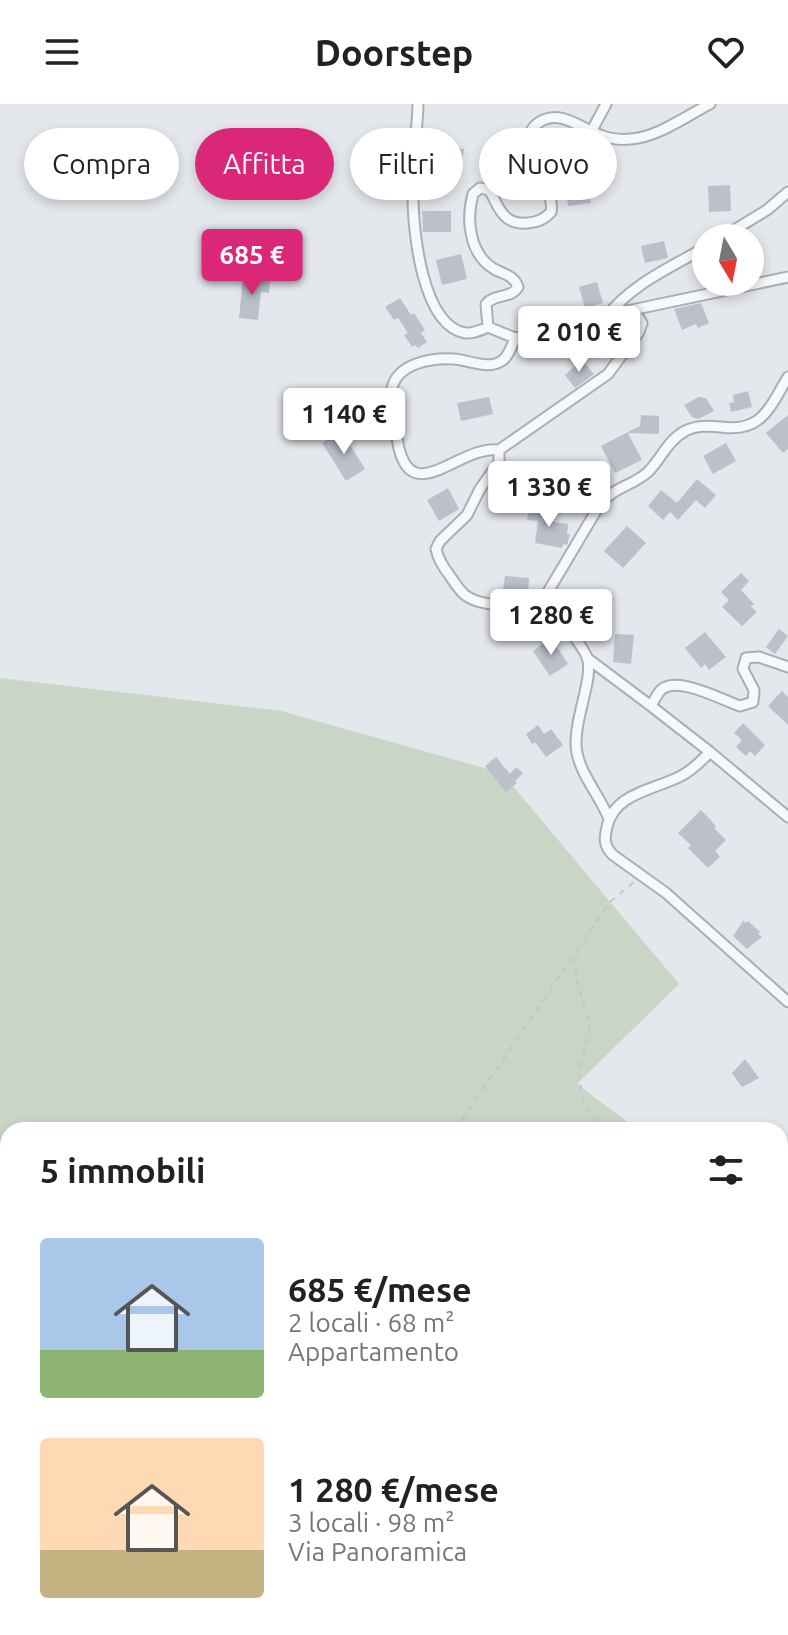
<!DOCTYPE html>
<html lang="it">
<head>
<meta charset="utf-8">
<style>
	body { margin:0; font-family:Ubuntu,sans-serif; background:#f2f2f2; color:#222; height:100vh; display:flex; flex-direction:column; font-size:30px; white-space:nowrap }
	* { box-sizing:border-box; margin:0 }
	p { font-size:26px; color:#767676 }
	.icon { flex:none; width:44px; height:44px; fill:none; stroke:currentColor; stroke-width:2; stroke-linecap:round; stroke-linejoin:round }
	.map { position:relative; flex:1; overflow:hidden }
	.drawer { position:absolute; left:0px; top:1018px; width:788px; height:514px; display:flex; flex-direction:column; background:#fff; border-radius:24px 24px 0 0; box-shadow:0 4px 12px #0003 }
	.drawer>* { flex:none }
	.banner { position:absolute; left:24px; top:24px; width:740px; height:72px; display:flex; gap:16px }
	.needle { width:52px; rotate:170deg }
	.controls { position:absolute; left:692px; top:120px; display:grid; gap:16px }
	.controls a { display:grid; place-items:center; width:72px; height:72px; border-radius:50%; background:#fff; box-shadow:0 4px 12px #0003; font-size:40px }
	.price { position:absolute; translate:-50% -68px; padding:0 18px; border-radius:8px; background:#fff; color:#222; font-size:26px; line-height:52px; filter:drop-shadow(0 2px 4px #0008) }
	.price::after { content:''; position:absolute; left:50%; top:48px; width:24px; height:18px; margin-left:-12px; background:inherit; clip-path:polygon(0 0,100% 0,50% 100%) }
	.price.on { background:#db2777; color:#fff }
	ul { padding:0; list-style:none }
	li { display:flex; align-items:center; gap:24px; height:200px; padding:0 40px }
	li span { display:grid; place-items:center; flex:none; width:224px; height:160px; border-radius:8px; color:#555 }
	li>.icon { margin-inline-start:auto }
	span .icon { width:96px; height:96px; fill:#fffc; stroke-width:1 }
	li b { font-size:34px }
	h2 { display:flex; justify-content:space-between; align-items:center; height:96px; padding:0 40px; font-size:34px }
	.chip { padding:0 28px; border-radius:36px; background:#fff; box-shadow:0 4px 12px #0003; font-size:28px; line-height:72px }
	.chip.on { background:#db2777; color:#fff }
	header { display:flex; justify-content:space-between; align-items:center; height:104px; padding:0 40px; background:#fff; font-size:36px; font-weight:600 }
	.map>svg:first-child { display:block }
	.green { fill:#c9d6c5 }
	.building { fill:#bbc0ca }
	.lines { fill:none; stroke-linecap:round; stroke-linejoin:round }
	.minor-casing { stroke:#a9aeb7; stroke-width:13 }
	.path { stroke:#c2c5cb; stroke-width:2; stroke-dasharray:6 6; stroke-linecap:butt }
	.minor { stroke:#f7f8fa; stroke-width:9 }
</style>
</head>
<body>
<header><svg class="icon" aria-label="menu" viewBox="0 0 24 24"><path d="M4 6h16M4 12h16M4 18h16"/></svg>Doorstep<svg class="icon" aria-label="heart" viewBox="0 0 24 24"><path d="M12 20l-8-8c-3-5 5-10 8-4 3-6 11-1 8 4z"/></svg></header>
<div class="map">
<svg width="788" height="1531" viewBox="0 0 788 1531">
	<rect width="100%" height="100%" fill="#e4e7ec"/>
	<path class="green" d="M0,574L281,607L502,669L679,880L577,980L638,1026H8V1524H780V1131L788,1136V1531H0Z"/>
	<path class="building" d="M242,27L278,29L276,67L241,66Z
		M436,41L464,45L460,73L433,69Z
		M589,79L591,99L568,102L566,82Z
		M730,81L731,107L709,108L708,82Z
		M422,107H451V128H423Z
		M664,137L668,154L645,159L641,142Z
		M461,150L467,175L442,181L436,156Z
		M243,173L270,176L269,189L261,188L258,216L239,214Z
		M597,178L603,199L585,204L579,183Z
		M400,194L411,211L414,209L425,226L421,229L427,238L418,244L415,241L412,243L404,231L408,229L398,214L394,216L385,203Z
		M701,199L709,219L698,224L696,220L682,226L674,205Z
		M582,256L594,270L575,284L565,271Z
		M748,287L752,303L731,308L729,299L734,298L733,291Z
		M489,293L493,310L461,317L457,299Z
		M699,293L706,294L714,307L698,315L692,313L684,301Z
		M641,311L659,312V330L628,329L642,356L615,369L601,342L640,322Z
		M788,311V345L783,349L766,329Z
		M341,327L365,365L346,377L322,339Z
		M726,339L736,357L713,370L703,352Z
		M697,375L716,391L705,404L696,396L678,416L670,408L663,416L648,402L661,386L677,399Z
		M448,384L459,405L439,417L427,396Z
		M539,403L549,405L547,417L568,420L567,430H570L567,441L563,440L562,444L535,439L538,417L527,416L529,406L538,407Z
		M627,422L646,439L623,464L604,447Z
		M741,469L749,477L741,486L754,500L751,502L757,508L742,522L722,503L729,496L721,488Z
		M505,472L529,474L528,494L502,493Z
		M779,525L788,532L775,550L766,543Z
		M705,528L726,553L709,566L705,560L701,564L685,544Z
		M615,530L634,531L631,560L613,558Z
		M551,534L568,560L550,572L533,547Z
		M782,587L788,593V621L768,602Z
		M743,619L765,641L755,652L750,647L746,652L736,643L742,636L734,629Z
		M538,621L544,630L551,625L563,641L546,653L535,638L532,640L526,630Z
		M496,653L510,670L516,663L523,669L515,677L517,679L506,688L485,662Z
		M701,706L716,722L714,724L726,736L715,747L720,753L708,764L688,744L691,741L678,729Z
		M743,817L746,819L748,817L760,828L758,830L762,833L747,845L733,832Z
		M745,955L759,974L742,983L732,969Z"/>
	<g class="lines">
		<g class="minor-casing">
			<path id="minor" d="M418,0C417,31 412,62 413,92C413,127 422,221 465,229C473,230 481,226 488,223
				M591,28L606,0
				M721,134L767,106L788,88
				M627,207L788,173
				M607,212L515,234L488,223L486,200C495,189 511,195 518,183C514,171 503,170 494,165C469,150 466,115 473,90L480,84L489,86C494,93 497,103 503,110C514,124 540,121 551,108C556,85 526,66 527,40C528,32 531,24 538,19C560,4 580,24 600,31C610,35 621,36 631,35C658,33 686,12 710,0
				M499,346C459,340 408,410 397,334C395,317 392,301 392,284C398,259 431,254 454,255C469,256 489,267 503,256C509,251 512,242 515,234
				M539,503L599,402C614,382 631,383 648,368C661,355 668,336 685,327C697,321 709,322 721,323C763,329 770,302 788,273
				M587,554L651,602
				M788,563L759,553L746,554L743,565L754,586L753,598L740,602C722,596 677,571 661,586C657,590 654,597 651,602L710,648C701,657 693,666 681,672C654,686 614,689 607,723C604,735 604,742 613,751L666,789L788,898
				M710,648L788,713
				M609,715C600,692 582,673 577,649C571,620 595,574 587,553C581,540 567,523 557,513C534,489 492,511 465,491C459,486 454,478 450,472C443,463 438,455 436,445L440,437L467,411L480,385L499,358V346L608,270L639,228L642,219C634,203 621,208 607,212C632,180 671,163 706,143"/>
		</g>
		<path class="path" d="M576,852V874L590,923L579,970L582,993L600,1026
			M455,1026L610,798L634,778
			M780,1121L788,1124
			M0,1436L8,1425
			M355,1524L357,1531
			M363,1531L364,1524"/>
		<use href="#minor" class="minor"/>
	</g>
</svg>
<div class="controls">
<a><svg class="needle" viewBox="-14 -14 28 28"><path d="M0-13l5 13h-10z" fill="#e53935"/><path d="M0 13l5-13h-10z" fill="#767676"/></svg></a>
</div>
<b class="price on" style="left:252px;top:193px">685 €</b>
<b class="price" style="left:579px;top:270px">2 010 €</b>
<b class="price" style="left:344px;top:352px">1 140 €</b>
<b class="price" style="left:549px;top:425px">1 330 €</b>
<b class="price" style="left:551px;top:553px">1 280 €</b>
<div class="banner">
<a class="chip">Compra</a>
<a class="chip on">Affitta</a>
<a class="chip">Filtri</a>
<a class="chip">Nuovo</a>
</div>
<section class="drawer">
<h2>5 immobili<svg class="icon" aria-label="filters" viewBox="0 0 24 24"><path d="M4 7h16M4 17h16"/><circle cx="9" cy="7" r="2"/><circle cx="15" cy="17" r="2"/></svg></h2>
<ul>
<li><span style="background:linear-gradient(#a9c7e8 70%,#8fb573 0)"><svg class="icon" aria-label="home" viewBox="0 0 24 24"><path d="M3 11l9-7 9 7M6 9v11h12V9"/></svg></span><div><b>685 €/mese</b><p>2 locali · 68 m²</p><p>Appartamento</p></div></li>
<li><span style="background:linear-gradient(#ffd9b3 70%,#c2b280 0)"><svg class="icon" aria-label="home" viewBox="0 0 24 24"><path d="M3 11l9-7 9 7M6 9v11h12V9"/></svg></span><div><b>1 280 €/mese</b><p>3 locali · 98 m²</p><p>Via Panoramica</p></div></li>
</ul>
</section>
</div>
</body>
</html>
